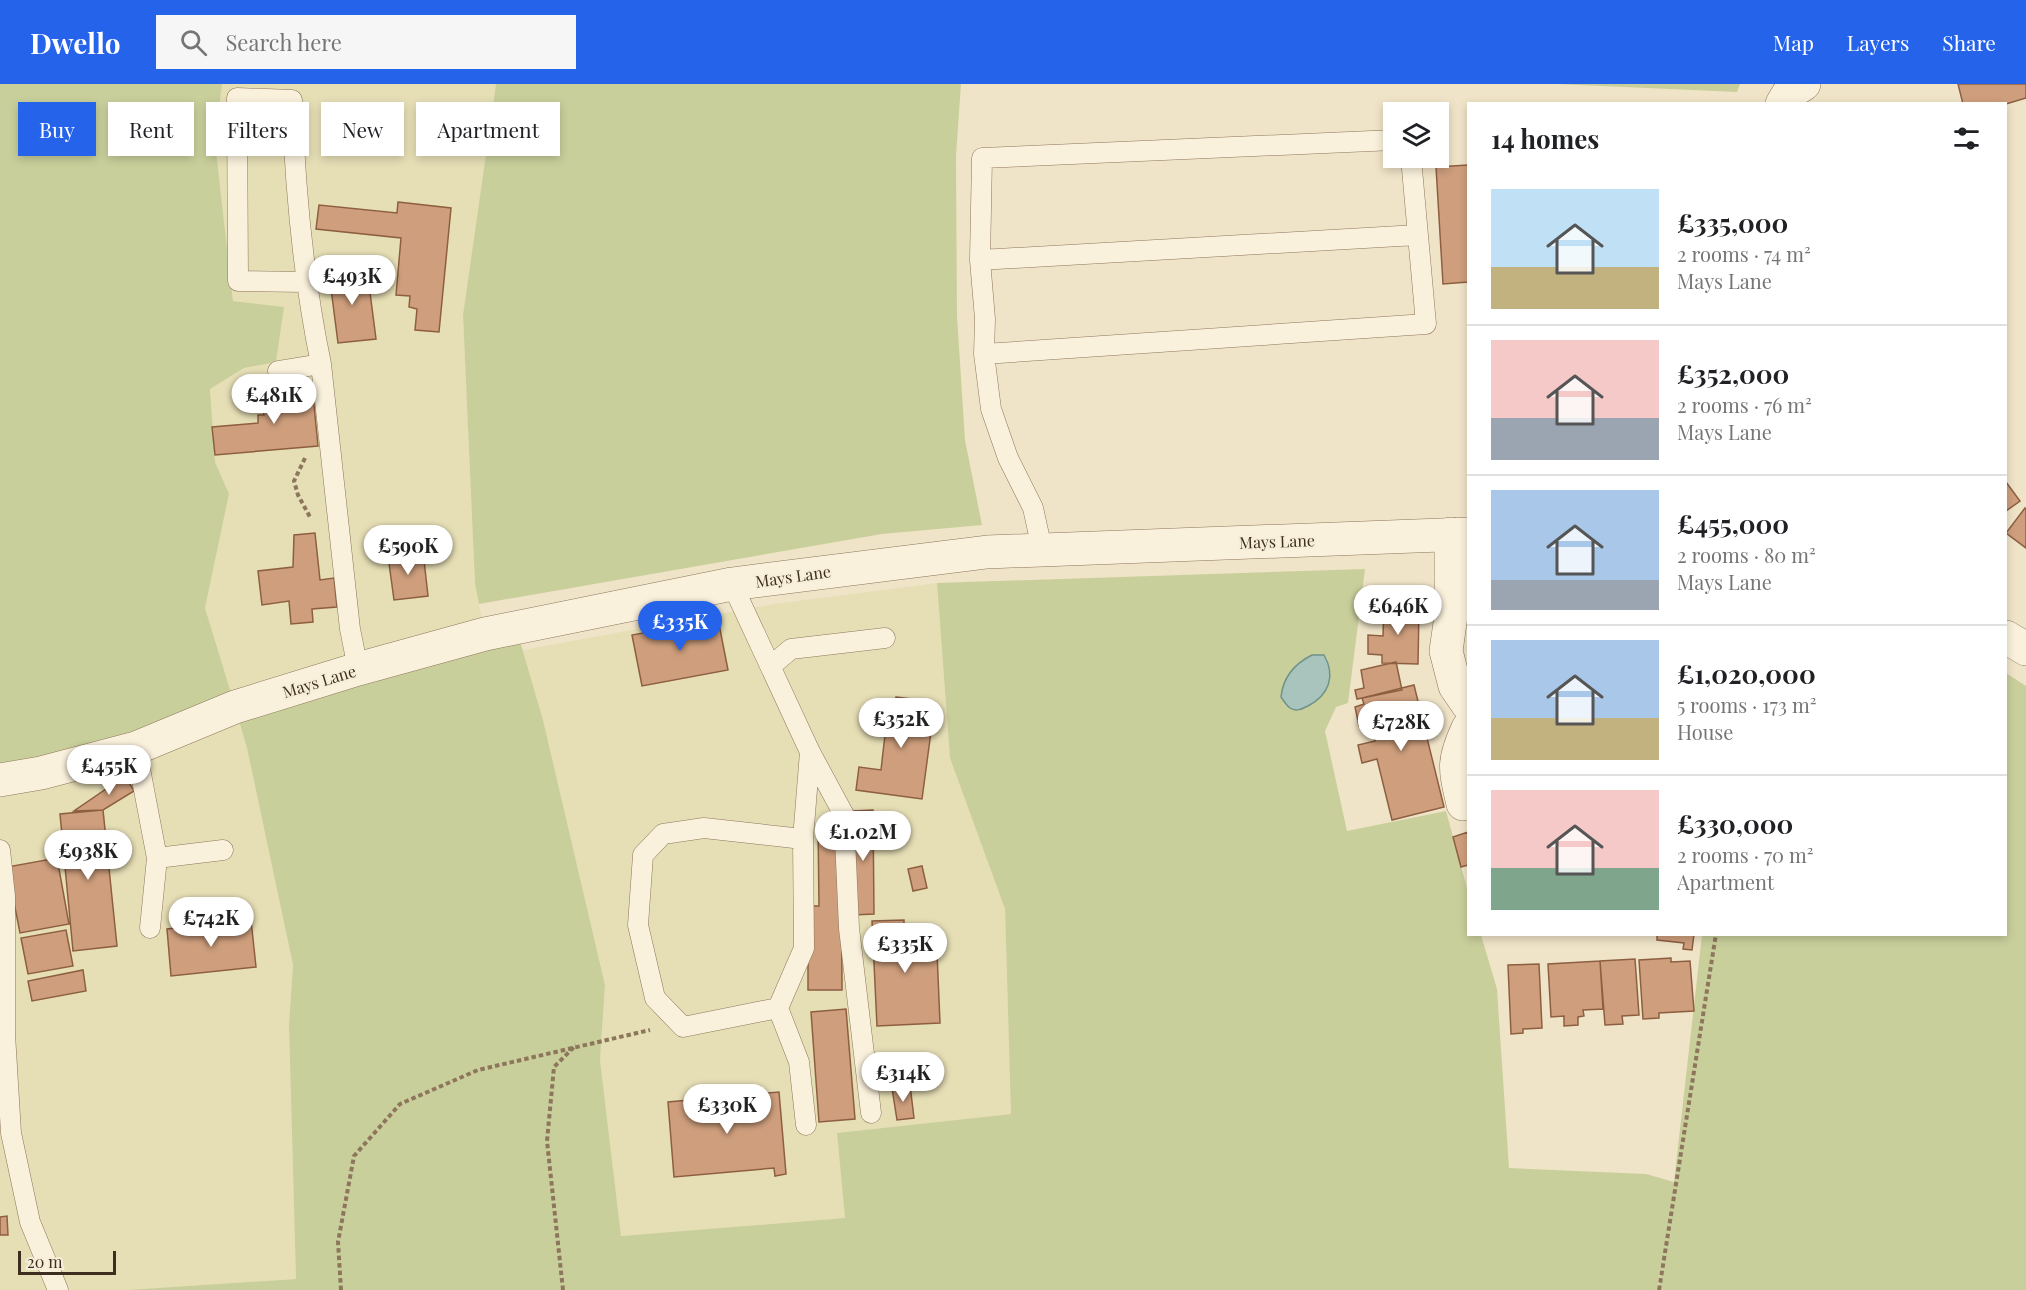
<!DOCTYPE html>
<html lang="en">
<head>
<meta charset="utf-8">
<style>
	body { margin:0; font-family:"Playfair Display",serif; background:#f6f6f6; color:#202124; height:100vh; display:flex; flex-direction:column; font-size:22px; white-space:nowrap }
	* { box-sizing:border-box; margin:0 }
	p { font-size:20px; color:#757577 }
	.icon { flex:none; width:33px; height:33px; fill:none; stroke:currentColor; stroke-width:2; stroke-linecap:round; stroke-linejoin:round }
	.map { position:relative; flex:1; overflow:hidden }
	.panel { position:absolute; left:1467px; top:18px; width:540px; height:834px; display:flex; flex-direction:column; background:#fff; border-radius:0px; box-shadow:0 3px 9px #0003 }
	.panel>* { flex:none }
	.hud { position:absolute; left:18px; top:18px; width:570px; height:54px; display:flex; gap:12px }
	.buttons { position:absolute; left:1383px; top:18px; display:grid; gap:12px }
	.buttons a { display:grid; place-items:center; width:66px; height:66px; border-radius:0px; background:#fff; box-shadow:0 3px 9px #0003; font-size:30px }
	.scale { position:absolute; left:18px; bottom:15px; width:98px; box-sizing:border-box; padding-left:6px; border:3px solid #3d2e20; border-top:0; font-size:16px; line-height:21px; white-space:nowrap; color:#3d2e20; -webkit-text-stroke:4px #f7eed8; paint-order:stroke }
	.price { position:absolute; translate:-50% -51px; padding:0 14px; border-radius:21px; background:#fff; color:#222; font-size:20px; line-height:39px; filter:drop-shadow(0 2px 3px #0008) }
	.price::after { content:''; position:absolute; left:50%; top:36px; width:18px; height:14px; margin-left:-9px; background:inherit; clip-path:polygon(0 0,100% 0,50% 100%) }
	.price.current { background:#2563eb; color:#fff }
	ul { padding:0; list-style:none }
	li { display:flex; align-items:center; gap:18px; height:150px; padding:0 24px }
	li+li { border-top:2px solid #e0e0e0 }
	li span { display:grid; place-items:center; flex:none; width:168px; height:120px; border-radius:0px; color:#555 }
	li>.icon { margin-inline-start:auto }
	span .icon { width:72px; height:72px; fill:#fffc; stroke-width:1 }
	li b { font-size:26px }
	h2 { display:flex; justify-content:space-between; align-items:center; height:72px; padding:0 24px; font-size:26px }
	.pill { padding:0 21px; border-radius:0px; background:#fff; box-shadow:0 3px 9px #0003; font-size:21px; line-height:54px }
	.pill.current { background:#2563eb; color:#fff }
	header { display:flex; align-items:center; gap:36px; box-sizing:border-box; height:84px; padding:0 30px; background:#2563eb; color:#fff }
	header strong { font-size:28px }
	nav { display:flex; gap:33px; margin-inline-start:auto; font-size:21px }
	.search { width:420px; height:54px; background:#f6f6f6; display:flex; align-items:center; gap:15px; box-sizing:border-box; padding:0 21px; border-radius:0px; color:#757577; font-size:22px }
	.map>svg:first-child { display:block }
	.farmland { fill:#e6deb5 }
	.green { fill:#c9cf9b }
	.water { fill:#a9c4bc; stroke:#6f938a; stroke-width:1.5 }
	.building { fill:#cf9f7d; stroke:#8d5f41; stroke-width:1.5 }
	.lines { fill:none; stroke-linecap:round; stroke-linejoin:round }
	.service-casing { stroke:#8d765c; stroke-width:21 }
	.minor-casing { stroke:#8d765c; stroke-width:34 }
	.tertiary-casing { stroke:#8d765c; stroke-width:34 }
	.path { stroke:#8d765c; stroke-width:4; stroke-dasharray:4.5 3; stroke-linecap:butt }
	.service { stroke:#faf1dc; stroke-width:20 }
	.minor { stroke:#faf1dc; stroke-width:33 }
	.tertiary { stroke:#faf1dc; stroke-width:33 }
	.labels { text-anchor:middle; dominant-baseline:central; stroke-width:4.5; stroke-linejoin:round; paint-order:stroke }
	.street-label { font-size:16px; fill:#3d2e20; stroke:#f7eed8 }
</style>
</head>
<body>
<header>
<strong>Dwello</strong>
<div class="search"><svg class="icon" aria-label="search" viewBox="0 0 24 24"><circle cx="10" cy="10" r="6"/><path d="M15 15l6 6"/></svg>Search here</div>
<nav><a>Map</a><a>Layers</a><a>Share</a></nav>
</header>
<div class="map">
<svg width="2026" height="1206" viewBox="0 0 2026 1206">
	<rect width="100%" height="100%" fill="#f0e4c8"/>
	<path class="farmland" d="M222,0H496L463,231L475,500L485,550L235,623L247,664L293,881L289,941L296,1195L127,1206H0V696L235,622L205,524L229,410L215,378L210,305L244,284L276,278L283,223L233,217L215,58Z
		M937,499L950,674L1005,825L1011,1030L837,1049L845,1134L621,1152L600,976L605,901L543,636L523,566L774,520Z"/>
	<path class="green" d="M0,0H222L215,58L233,217L284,223L276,278L244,284L210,305L215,378L229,410L205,524L235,622L516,543L543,636L605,901L600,976L621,1152L845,1134L837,1049L1011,1030L1005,825L950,674L937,499L1365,485L1348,619L1336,623L1325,647L1347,747L1446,727L1468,808V850L1481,851L1497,905L1509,1084L1646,1090L1674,1098L1702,851L2006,850V589L2026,602V1206H1658L1662,1173L1657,1206H127L296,1195L289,941L293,881L247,664L235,623L0,696Z
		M496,0H961L956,72L957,232L965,356L982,441L882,450L479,520L475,500L463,231Z
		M1556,0H1740L1737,8Z"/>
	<path class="water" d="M1312,571H1324C1336,592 1329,611 1308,622C1302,625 1296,628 1290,624C1287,622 1283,616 1281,613C1283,593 1294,580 1312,571Z"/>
	<path class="building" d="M1958,0H2026V14L2006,20H1963Z
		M1468,81V198L1443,200L1436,83Z
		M398,118L451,124L439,248L415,246L417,225L409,223L410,212L396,211L401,154L316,145L319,121L397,129Z
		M367,185L376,255L338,259L329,189Z
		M312,301L318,362L215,371L212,343L258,339V331H264L263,325L270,324L268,304Z
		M2006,398L2020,417L2006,427Z
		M2025,424L2026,425V464L2006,449Z
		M315,449L320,496L334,494L337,523L312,525L313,538L291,540L289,517L262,521L258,487L293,483L294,451Z
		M423,467L428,512L394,516L388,472Z
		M1384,522L1419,523L1418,580L1382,579V571L1368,570V551L1383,552Z
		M718,535L728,586L642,602L632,551Z
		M1396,578L1402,606L1357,615L1355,606L1364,604L1361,586Z
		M1414,601L1444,723L1392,736L1377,675L1362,679L1358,661L1375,657L1370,640L1359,642L1355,623L1364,620L1362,614Z
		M896,613L935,618L922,715L856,706L859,683L881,686L886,642L873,640L876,616L895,618Z
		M125,692L134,707L103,726L74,727Z
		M103,726L117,862L73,867L60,730Z
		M873,726L874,830L853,831L852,727Z
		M841,738L842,906H808V822H819L818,739Z
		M1468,748V781L1461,783L1453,753Z
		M57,774L69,840L20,849L7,783Z
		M922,782L927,804L913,807L908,785Z
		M251,836L256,883L171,892L167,845Z
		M904,836V846L936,844L940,939L877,942L872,837Z
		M66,846L73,882L28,890L21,854Z
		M1657,850H1694L1692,866L1683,865L1684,859L1657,856Z
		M1671,874V878L1690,877L1694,927L1659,929V934L1643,935L1639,876Z
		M1635,875L1639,931L1622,932L1623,940L1605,941L1600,877Z
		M1600,877L1603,925L1583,926L1584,932L1578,933V941L1564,942V932L1551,933L1548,880Z
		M1539,880L1542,944L1523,945V949L1511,950L1508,881Z
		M83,886L86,907L32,917L28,897Z
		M846,925L855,1035L819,1038L811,928Z
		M910,1001L914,1034L897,1036L892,1004Z
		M779,1008L786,1090L775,1092L774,1084L674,1093L668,1018Z
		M7,1132L8,1151H0V1133Z"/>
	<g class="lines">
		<g class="service-casing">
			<path id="service" d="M980,176L1417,151
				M305,198L238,197L237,14L292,16C295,105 303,193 321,280
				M984,270L1426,240L1411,74
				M278,287L321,280L350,545L358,585
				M1042,465L1033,424L1008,374L991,325L984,270L985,235L980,176L982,74L1394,56
				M732,500L810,668L803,755L804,864L778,924L683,943L655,914L638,841L643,771L663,750L704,744L803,755
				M772,581L791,565L885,554
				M136,664L157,774L150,844
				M810,668L844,731L849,844L871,1029
				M0,766L5,812V950L11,1049L30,1138L58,1206
				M157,774L223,766
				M778,924L799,978L806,1041"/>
		</g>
		<g class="minor-casing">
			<path id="minor" d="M1782,20L1788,10L1804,0
				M1451,450V532L1446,567L1455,602L1468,621
				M1463,720C1455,685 1452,678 1468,644"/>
		</g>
		<g class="tertiary-casing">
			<path id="tertiary" d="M2006,553L2026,565
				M0,696L41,689L136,664L235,623L358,585L485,550L732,500L987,468L1468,450"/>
		</g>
		<path class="path" d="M305,374L294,397L298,411L310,433
			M341,1206L338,1158L354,1072L400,1020L478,986L650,946
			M563,1206L547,1057L554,983L576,961
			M1659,1206L1716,850"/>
		<use href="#service" class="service"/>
		<use href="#minor" class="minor"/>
		<use href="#tertiary" class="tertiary"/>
	</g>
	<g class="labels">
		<g class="street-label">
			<text transform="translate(1277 457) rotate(-2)">Mays Lane</text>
			<text transform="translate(793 492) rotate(-8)">Mays Lane</text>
			<text transform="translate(319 597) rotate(-17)">Mays Lane</text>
		</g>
	</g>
</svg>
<div class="buttons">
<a><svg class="icon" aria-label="layers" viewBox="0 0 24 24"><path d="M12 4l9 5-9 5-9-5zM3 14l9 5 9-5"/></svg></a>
</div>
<div class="scale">20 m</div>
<b class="price" style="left:352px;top:222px">£493K</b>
<b class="price" style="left:274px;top:341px">£481K</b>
<b class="price" style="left:408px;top:492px">£590K</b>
<b class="price" style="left:1398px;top:552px">£646K</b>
<b class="price current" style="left:680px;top:568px">£335K</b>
<b class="price" style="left:901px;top:665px">£352K</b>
<b class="price" style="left:1401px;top:668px">£728K</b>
<b class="price" style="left:109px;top:712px">£455K</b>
<b class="price" style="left:863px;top:778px">£1.02M</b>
<b class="price" style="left:88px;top:797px">£938K</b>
<b class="price" style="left:211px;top:864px">£742K</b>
<b class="price" style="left:905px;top:890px">£335K</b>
<b class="price" style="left:903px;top:1019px">£314K</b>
<b class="price" style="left:727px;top:1051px">£330K</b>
<div class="hud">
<a class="pill current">Buy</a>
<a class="pill">Rent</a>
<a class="pill">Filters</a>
<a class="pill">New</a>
<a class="pill">Apartment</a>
</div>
<section class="panel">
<h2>14 homes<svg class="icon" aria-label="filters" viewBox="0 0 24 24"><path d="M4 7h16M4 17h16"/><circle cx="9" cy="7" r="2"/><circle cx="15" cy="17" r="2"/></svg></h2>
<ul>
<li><span style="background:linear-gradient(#bfe0f5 65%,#c2b280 0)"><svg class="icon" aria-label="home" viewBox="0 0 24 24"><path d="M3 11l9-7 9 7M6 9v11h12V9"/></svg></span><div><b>£335,000</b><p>2 rooms · 74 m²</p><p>Mays Lane</p></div></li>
<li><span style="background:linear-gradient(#f6c9c9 65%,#9aa5b1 0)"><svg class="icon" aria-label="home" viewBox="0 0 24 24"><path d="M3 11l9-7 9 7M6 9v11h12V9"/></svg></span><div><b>£352,000</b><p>2 rooms · 76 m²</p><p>Mays Lane</p></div></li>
<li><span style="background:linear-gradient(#a9c7e8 75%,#9aa5b1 0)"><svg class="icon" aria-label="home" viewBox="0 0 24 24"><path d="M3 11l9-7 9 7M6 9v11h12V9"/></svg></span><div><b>£455,000</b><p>2 rooms · 80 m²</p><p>Mays Lane</p></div></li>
<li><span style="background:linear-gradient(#a9c7e8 65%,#c2b280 0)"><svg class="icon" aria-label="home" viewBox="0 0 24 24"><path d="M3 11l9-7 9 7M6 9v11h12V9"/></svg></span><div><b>£1,020,000</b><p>5 rooms · 173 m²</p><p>House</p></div></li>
<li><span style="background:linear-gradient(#f6c9c9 65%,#7fa58c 0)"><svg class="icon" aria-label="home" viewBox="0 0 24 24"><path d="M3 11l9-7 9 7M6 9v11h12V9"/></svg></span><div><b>£330,000</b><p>2 rooms · 70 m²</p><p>Apartment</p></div></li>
</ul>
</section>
</div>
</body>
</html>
